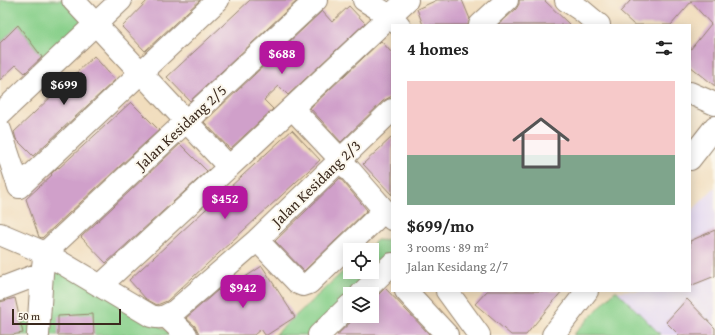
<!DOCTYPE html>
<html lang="en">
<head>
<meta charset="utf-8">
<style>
	body { margin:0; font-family:"Gentium Book Plus",serif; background:#f6f6f6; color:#222; height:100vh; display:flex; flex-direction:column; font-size:15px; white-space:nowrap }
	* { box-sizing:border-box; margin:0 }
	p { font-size:13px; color:#767676 }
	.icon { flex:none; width:22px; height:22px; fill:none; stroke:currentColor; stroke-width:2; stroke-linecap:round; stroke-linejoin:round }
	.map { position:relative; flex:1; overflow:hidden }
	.sheet { position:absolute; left:391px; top:24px; width:300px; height:268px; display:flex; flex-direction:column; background:#fff; border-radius:0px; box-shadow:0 2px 10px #0003 }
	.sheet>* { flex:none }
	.tools { position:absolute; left:343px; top:243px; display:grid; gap:8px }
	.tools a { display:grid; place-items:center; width:36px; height:36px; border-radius:0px; background:#fff; box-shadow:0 2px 10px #0003; font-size:20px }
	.scale { position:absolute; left:12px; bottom:10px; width:109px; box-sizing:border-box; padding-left:4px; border:2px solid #3b2a1e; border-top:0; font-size:11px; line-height:14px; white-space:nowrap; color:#3b2a1e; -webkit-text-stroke:3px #fbf7ec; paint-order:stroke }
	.price { position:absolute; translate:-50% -34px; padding:0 9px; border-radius:8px; background:#b5179e; color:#fff; font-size:13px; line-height:26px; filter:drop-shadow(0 1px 2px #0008) }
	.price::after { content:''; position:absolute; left:50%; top:24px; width:12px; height:9px; margin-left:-6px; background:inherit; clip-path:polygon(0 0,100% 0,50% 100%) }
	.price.on { background:#222; color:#fff }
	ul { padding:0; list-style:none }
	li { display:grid; align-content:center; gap:8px; height:212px; padding:0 16px }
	li span { display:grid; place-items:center; height:124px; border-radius:0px; color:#555 }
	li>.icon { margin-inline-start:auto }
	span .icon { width:72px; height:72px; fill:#fffc; stroke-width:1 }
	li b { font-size:17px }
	h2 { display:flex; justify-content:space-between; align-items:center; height:48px; padding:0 16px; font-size:17px }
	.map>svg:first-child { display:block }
	.built { fill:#e1d4f3 }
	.green { fill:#89d08b; stroke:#627d54 }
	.building { fill:#d0a0ca }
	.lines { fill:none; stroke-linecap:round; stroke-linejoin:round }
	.minor-casing { stroke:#96846e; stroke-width:24 }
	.minor { stroke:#fff; stroke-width:22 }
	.labels { text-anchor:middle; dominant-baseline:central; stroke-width:4; stroke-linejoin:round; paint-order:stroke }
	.street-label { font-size:15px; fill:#3b2a1e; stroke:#fbf7ec }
</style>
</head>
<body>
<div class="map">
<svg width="715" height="335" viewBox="0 0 715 335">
	<rect width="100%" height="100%" fill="#fbf7ec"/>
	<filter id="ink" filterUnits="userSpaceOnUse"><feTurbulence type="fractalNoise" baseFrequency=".025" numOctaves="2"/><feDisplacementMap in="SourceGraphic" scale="8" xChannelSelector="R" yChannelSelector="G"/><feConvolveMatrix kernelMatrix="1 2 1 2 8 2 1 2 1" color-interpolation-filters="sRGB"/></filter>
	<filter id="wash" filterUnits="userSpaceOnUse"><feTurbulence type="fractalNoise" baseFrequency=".012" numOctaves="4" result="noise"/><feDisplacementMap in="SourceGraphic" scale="16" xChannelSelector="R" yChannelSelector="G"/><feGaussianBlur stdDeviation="0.9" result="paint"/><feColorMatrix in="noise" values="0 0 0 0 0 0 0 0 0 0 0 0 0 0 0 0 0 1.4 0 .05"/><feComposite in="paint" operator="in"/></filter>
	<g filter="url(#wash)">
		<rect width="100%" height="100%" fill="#f1ddbd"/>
		<path class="built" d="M715,187V335H573L615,291H690V213Z"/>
		<path class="green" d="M0,0H73L95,24L47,63L18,25L0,43Z
			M377,240L392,241V262L360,294H350V304L319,335H275L350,265V272H372V250H366Z
			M45,253L129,303L172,335H0V319L39,322Z
			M615,291H617L661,335H573Z"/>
		<g id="blocks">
			<path class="building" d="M148,0H200L145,51L122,27Z
				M250,0H298L190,101L167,77Z
				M437,0H462L470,19L468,25H423L417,9Z
				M519,0H544L570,25H498L516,9L519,4Z
				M631,0H715V86L690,66V50L711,24L691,2L671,25H634L620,12Z
				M349,6L365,23L288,95L279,86L264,100L273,109L230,149L204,122L322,11L332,22Z
				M18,25L42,57L25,73L16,65L0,80V43Z
				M381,41L392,53V96L383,101L341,142L310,108Z
				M94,56L115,80L33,156L16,139L14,132Z
				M131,102L159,130L42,238L39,237L26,199L52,175L51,174L58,167L59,168Z
				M292,130L320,160L167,301L157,305L146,299L129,280Z
				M392,137V195L363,164Z
				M180,144L207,171L106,263L81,237Z
				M340,178L367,210L304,271L275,241Z
				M715,230V276L690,286V241Z
				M262,266L295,317L267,335H265L261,329L254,335H200L195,326L186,318L218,290L221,293Z
				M385,288L430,335H337L357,316H372V301Z
				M487,291H562L526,335H511L475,304Z
				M15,298L23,333L12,335H0V302Z
				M687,299L715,328V335H679L666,322Z
				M93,314L94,335H58V316Z"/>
		</g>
	</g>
	<g filter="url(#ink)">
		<use href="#blocks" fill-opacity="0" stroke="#96846e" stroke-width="1"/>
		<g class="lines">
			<g class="minor-casing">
				<path id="minor" d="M73,0L229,167
					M364,0L390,16L399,25
					M566,0L581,10L599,25
					M480,25L507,0
					M690,93L715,104
					M292,108L340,159L392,219
					M0,114L121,0
					M0,130L19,187L218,0
					M690,159L715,127
					M0,234L45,253L151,316C161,319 166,316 175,311L257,240L392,110
					M257,240L298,283L303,285L309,283L385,210
					M100,286L229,167L407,0
					M0,289L42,273
					M406,291L447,335
					M447,291L479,335
					M361,294L392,264
					M166,316L186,335
					M38,335L42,273L45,253L316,0
					M319,335L350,305
					M553,335L587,291"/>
			</g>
			<use href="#minor" class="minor"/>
		</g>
	</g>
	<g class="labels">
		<g class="street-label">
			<text transform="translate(181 127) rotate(-43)">Jalan Kesidang 2/5</text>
			<text transform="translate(316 183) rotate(-44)">Jalan Kesidang 2/3</text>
		</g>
	</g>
</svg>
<div class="tools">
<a><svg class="icon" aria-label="locate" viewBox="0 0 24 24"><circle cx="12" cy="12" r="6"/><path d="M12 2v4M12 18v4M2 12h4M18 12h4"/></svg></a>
<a><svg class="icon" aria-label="layers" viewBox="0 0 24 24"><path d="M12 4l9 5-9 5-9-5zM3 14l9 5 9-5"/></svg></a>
</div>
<div class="scale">50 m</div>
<b class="price" style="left:282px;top:75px">$688</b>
<b class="price on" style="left:64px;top:106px">$699</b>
<b class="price" style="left:225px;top:220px">$452</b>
<b class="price" style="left:243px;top:309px">$942</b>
<section class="sheet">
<h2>4 homes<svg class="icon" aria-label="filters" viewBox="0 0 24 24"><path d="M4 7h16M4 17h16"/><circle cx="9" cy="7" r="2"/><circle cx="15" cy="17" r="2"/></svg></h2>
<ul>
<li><span style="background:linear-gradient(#f6c9c9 60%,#7fa58c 0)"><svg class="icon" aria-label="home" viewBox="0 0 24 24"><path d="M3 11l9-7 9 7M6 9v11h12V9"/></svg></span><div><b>$699/mo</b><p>3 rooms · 89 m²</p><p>Jalan Kesidang 2/7</p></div></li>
</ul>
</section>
</div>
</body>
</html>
